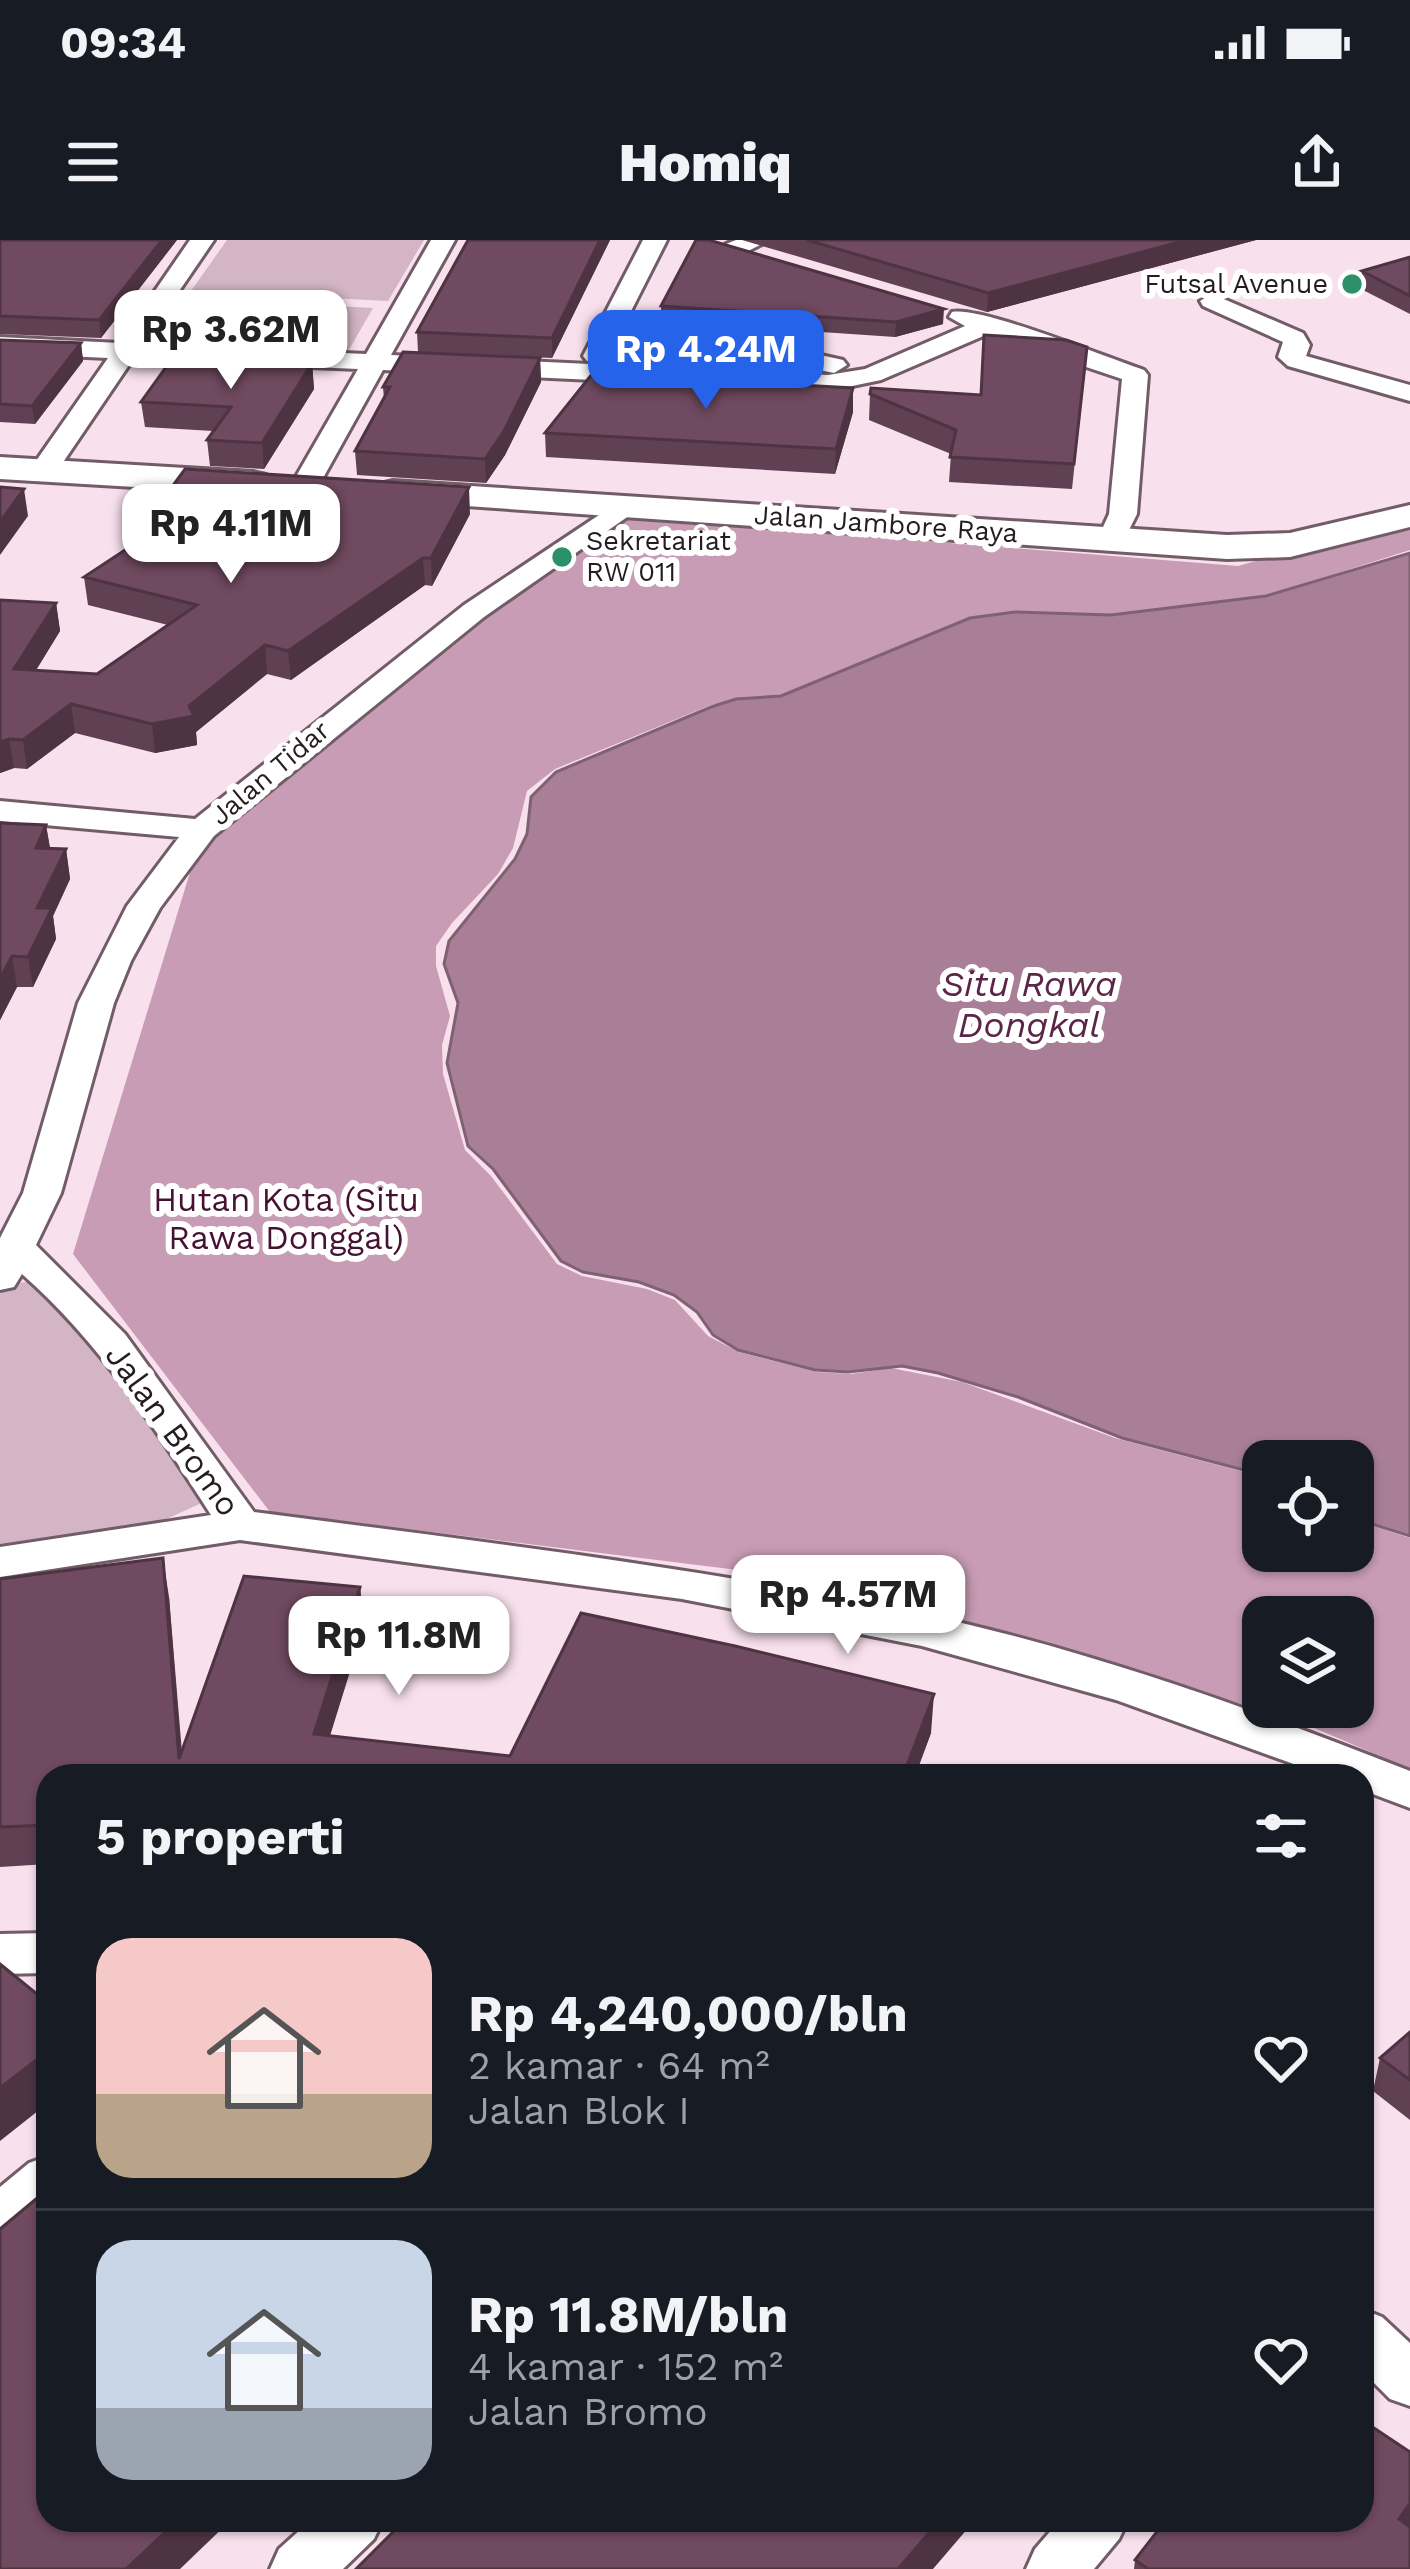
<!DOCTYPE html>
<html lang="id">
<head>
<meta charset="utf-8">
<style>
	body { margin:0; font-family:"Work Sans",sans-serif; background:#20242c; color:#f1f3f6; height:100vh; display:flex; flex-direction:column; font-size:45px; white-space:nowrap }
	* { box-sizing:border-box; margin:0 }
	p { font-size:39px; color:#9ea1a6 }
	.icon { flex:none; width:66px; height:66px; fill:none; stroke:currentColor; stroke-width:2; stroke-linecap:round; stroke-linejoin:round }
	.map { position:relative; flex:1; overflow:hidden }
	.drawer { position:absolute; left:36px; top:1524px; width:1338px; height:768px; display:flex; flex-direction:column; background:#171b24; border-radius:36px; box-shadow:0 3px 9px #0004 }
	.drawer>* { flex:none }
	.fabs { position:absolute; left:1242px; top:1200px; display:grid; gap:24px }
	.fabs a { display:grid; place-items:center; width:132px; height:132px; border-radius:24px; background:#171b24; box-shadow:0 3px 9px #0004; font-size:60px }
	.price { position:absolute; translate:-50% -102px; padding:0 27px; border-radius:24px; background:#fff; color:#222; font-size:39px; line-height:78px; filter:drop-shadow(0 3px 6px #0008) }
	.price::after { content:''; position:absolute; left:50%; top:72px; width:36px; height:27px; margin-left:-18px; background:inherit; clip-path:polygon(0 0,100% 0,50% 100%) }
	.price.active { background:#2563eb; color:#fff }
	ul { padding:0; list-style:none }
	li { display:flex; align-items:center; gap:36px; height:300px; padding:0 60px }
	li+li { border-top:3px solid #363941 }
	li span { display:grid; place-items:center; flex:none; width:336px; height:240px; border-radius:36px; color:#555 }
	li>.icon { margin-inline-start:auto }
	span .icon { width:144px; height:144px; fill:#fffc; stroke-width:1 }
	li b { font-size:51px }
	h2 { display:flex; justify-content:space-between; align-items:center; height:144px; padding:0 60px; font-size:51px }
	.status { display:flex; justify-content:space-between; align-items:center; height:84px; padding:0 60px; background:#171b24; direction:ltr }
	.status svg { height:33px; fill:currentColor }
	header { display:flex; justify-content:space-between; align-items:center; height:156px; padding:0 60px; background:#171b24; font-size:54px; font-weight:800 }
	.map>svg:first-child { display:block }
	.green { fill:#d3b5c5 }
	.forest { fill:#c79cb4; fill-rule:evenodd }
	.water { fill:#a87f96; stroke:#806173; stroke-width:3 }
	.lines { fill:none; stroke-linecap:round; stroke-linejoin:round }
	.street-casing { stroke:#715c67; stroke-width:6 }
	.secondary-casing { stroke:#715c67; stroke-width:6 }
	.street { fill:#fff; fill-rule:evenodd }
	.secondary { fill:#fff; fill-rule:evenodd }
	.wall { fill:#604053 }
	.shaded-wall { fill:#4e3443 }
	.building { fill:#704a60; stroke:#4e3443; stroke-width:3 }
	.poi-dot { fill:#2c906b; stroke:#fff; stroke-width:4.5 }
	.labels { text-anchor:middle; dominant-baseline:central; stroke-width:12; stroke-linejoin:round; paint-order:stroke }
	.far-poi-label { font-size:27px; fill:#241c20; stroke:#fff; text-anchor:end }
	.far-street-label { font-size:27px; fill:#241c20; stroke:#fff }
	.park-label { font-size:33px; fill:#461234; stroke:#fff }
	.street-label { font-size:33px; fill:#241c20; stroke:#fff }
	.water-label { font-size:36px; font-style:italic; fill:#5b2547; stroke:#fff }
</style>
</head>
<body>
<div class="status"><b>09:34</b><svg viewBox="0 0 49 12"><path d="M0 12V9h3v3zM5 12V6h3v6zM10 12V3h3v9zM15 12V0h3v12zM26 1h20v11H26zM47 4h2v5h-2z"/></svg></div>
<header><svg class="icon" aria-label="menu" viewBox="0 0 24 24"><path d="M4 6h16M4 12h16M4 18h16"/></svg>Homiq<svg class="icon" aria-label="share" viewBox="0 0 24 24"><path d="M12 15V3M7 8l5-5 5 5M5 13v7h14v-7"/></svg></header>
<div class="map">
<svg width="1410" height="2329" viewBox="0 0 1410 2329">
	<rect width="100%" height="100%" fill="#f8e0ed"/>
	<path class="green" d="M227,0H424L388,61L191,51Z
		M203,59L373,68L347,113L172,103Z
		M34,1041L123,1133L206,1261L151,1286L0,1307V1054L8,1044Z"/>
	<path class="forest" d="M622,277L1238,326L1410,278V310L1266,356L1110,375L1015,372L970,378L780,455L711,465L555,529L527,551L513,608L498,634L452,683L436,706V726L450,776L442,805L443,834L465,910L491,936L557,1024L582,1036L647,1049L675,1060L708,1096L739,1112L817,1132L851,1134L891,1128L962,1142L1115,1198L1263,1237V1311H1353V1271L1371,1285L1410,1298V1529L1291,1478L787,1336L270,1272L73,1014L203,590L322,481ZM1263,1377H1353V1467H1263Z"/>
	<path class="water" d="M1410,313V1296L1375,1285L1353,1268V1221H1263V1235L1259,1234L1122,1198L1018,1157L938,1133L902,1126L848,1132L815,1130L738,1110L713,1095L697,1072L674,1055L639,1042L583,1032L561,1021L493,929L468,906L447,823L458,763L444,724L449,701L515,619L527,594L531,557L556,532L711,467L736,459L781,456L970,378L1015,372L1111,375L1266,356Z"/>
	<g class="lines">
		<g class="street-casing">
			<path id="street" d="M190,0H214L143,104L366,114L431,0H455L391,115L828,135L865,129L965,86L949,77L952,72C981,66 1108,118 1144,130L1148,135L1137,274L1121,306H1101L1097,300L1109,274L1122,139L988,94L881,140L828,151L383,130L318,247L304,255L290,247L358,129L133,119L53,237H33L29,231L108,118L0,113V97L119,103Z
				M643,0H667L621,91L740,97L843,120L847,125L834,133L740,113L614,105L605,121H587L583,116Z
				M736,0H770L742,14H726V4Z
				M1212,54L1303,93L1310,105L1306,116L1410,145V161L1288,126L1278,117L1283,102L1203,66L1200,61Z
				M623,259L637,267L633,273L484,377L214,596L160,668L131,721L114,763L61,953L36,1005L125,1094L254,1272C476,1301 698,1327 918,1373C1086,1409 1250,1468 1410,1531V1568L1362,1550V1536H1327L1116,1460L922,1406L682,1359L240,1300L0,1337V1307L211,1275C156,1189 99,1102 22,1034L14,1047L0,1050V998L23,953L78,763L127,666L179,597L0,581V561L195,579L464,365Z
				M48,1693V1733L0,1734V1694Z
				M48,1916V1971L19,1995L0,2002V1947L29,1923Z
				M1362,2069L1382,2077L1410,2103V2166L1390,2159L1362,2131Z
				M311,2280H383L374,2299L343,2329H270L279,2309Z
				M1060,2280H1128L1119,2299L1094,2329H1026L1035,2309Z"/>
		</g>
		<g class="secondary-casing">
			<path id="secondary" d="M0,217L253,232L266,235L272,243L266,251L253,254L0,239Z
				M393,241L1227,295L1290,293L1410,265V287L1290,317L1227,319L380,260L374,252L380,244Z"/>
		</g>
		<use href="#street" class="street"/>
		<use href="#secondary" class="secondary"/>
	</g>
	<path class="wall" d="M0,0H177L101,98L0,94Z
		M468,0H610L552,118L418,112L417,92Z
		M742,0H1256L987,72Z
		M1410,17V74L1359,48L1362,31Z
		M661,66L943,84L895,97L661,81Z
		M0,100L81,103L83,121L35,184L0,182Z
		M1087,107L1072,249L949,242L951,214L869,180L870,154L981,155Z
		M540,118L541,142L505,215L486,243L357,235L355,211L384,159L383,147Z
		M312,123L314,149L264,229L210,226L207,200L213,191L145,187L141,162Z
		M853,172L835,234L546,217L545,193Z
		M470,274L432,346L425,345L291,440L267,434L196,492L197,505L155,513L75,493L27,529L14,528L0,533V360L56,363L60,391L36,430L97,434L168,385L88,365L84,337L149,295L147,281Z
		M0,583L46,585L50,608L66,609L70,639L53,676L56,699L33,747H17L0,780Z
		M0,1339L169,1357L182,1512L360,1347L364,1386L330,1496L510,1516L931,1493L915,1536H48V1624L0,1627Z
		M1410,1792V1880L1373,1851L1380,1818Z
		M1135,2320L1410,2329H1134Z"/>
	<path class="shaded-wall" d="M162,0H177L101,98L99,80Z
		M600,0H610L552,118V98Z
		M1187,0H1256L987,72L988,53Z
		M944,69L943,84L895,97L896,82Z
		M81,103L83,121L35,184L32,166Z
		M540,118L541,142L505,215L486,243L485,219Z
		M312,123L314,149L264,229L262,203Z
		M853,148V172L835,234L836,209Z
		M469,247L470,274L432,346L431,318Z
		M24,249L28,276L0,315V282Z
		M423,318L425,345L291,440L288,411Z
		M56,363L60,391L19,458L14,429Z
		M265,405L267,434L196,492L197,505L155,513L152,484L189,466Z
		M71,464L75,493L27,529L23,500Z
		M9,499L14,528L0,533V502Z
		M46,585L51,615L36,608Z
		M66,609L70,639L53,676L56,699L33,747L28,717L37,668Z
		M12,716L17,747L0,780V739Z
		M163,1318L169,1357L183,1536L179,1519Z
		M360,1347L364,1386L318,1533L314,1494Z
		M934,1454L931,1493L915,1536H903Z
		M48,1811V1863L0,1901V1848Z
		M1410,2263V2293L1399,2279Z
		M178,2280H231L180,2329H126Z
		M940,2280H975L933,2329H898Z"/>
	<path class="building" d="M0,0H162L99,80L0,76Z
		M468,0H600L552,98L417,92Z
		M696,0H709L944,69L896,82L661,66Z
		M807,0H1187L988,53Z
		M1410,17V56L1362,31Z
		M984,95L1066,100L1087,107L1074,224L950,217L956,190L870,154L871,148L981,155Z
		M0,100L81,103L32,166L0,164Z
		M403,112L540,118L504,191L485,219L355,211L390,147H383Z
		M174,116L312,123L262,203L207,200L231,167L141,162Z
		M592,134L853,148L836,209L545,193Z
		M185,229L469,247L431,318H423L288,411L265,405L189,466L194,476L152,484L71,464L23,500L9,499L0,502V360L56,363L14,429L97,434L197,365L84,337L166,283L147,281Z
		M0,247L24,249L0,282Z
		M0,583L46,585L36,608L66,609L37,668H52L28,717L12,716L0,739Z
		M163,1318L179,1519L244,1336L360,1347L314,1494L510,1516L581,1373L735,1406L934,1454L903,1536H48V1585L0,1587V1339Z
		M0,1724L48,1763V1811L0,1848Z
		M1410,1792V1840L1380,1818Z
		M48,1949V2280H178L126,2329H0V1989Z
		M1362,2180L1410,2212V2263L1399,2279L1410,2287V2329H1148L1135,2320L1166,2280H1362Z
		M405,2280H940L898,2329H356Z"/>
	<g class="poi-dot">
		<circle cx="1352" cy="44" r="12"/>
		<circle cx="562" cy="317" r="12"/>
	</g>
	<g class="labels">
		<g class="far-poi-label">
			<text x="1328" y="44">Futsal Avenue</text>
			<text x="586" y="301" text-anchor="start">Sekretariat<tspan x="586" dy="31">RW 011</tspan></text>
		</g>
		<g class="far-street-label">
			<text transform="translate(886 284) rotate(4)">Jalan Jambore Raya</text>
			<text transform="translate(270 533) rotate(-40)">Jalan Tidar</text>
		</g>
		<g class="park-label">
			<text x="286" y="959">Hutan Kota (Situ<tspan x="286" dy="38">Rawa Donggal)</tspan></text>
		</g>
		<g class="street-label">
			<text transform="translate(173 1190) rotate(54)">Jalan Bromo</text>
		</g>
		<g class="water-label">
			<text x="1029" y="744">Situ Rawa<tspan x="1029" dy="41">Dongkal</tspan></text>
		</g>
	</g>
</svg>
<div class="fabs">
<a><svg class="icon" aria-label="locate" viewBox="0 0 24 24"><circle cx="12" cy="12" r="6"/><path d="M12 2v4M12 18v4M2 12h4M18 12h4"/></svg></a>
<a><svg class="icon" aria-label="layers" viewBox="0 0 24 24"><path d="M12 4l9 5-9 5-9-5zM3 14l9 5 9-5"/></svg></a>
</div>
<b class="price" style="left:231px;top:152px">Rp 3.62M</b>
<b class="price active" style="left:706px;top:172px">Rp 4.24M</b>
<b class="price" style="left:231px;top:346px">Rp 4.11M</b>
<b class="price" style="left:848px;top:1417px">Rp 4.57M</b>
<b class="price" style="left:399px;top:1458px">Rp 11.8M</b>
<section class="drawer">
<h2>5 properti<svg class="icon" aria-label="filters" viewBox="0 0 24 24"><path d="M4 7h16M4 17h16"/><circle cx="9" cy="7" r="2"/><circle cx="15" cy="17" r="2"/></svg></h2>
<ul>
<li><span style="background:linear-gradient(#f6c9c9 65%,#b9a48a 0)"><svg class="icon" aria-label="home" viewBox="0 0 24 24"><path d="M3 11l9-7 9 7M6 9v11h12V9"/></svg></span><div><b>Rp 4,240,000/bln</b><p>2 kamar · 64 m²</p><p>Jalan Blok I</p></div><svg class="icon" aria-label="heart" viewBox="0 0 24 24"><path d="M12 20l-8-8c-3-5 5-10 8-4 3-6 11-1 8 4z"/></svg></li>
<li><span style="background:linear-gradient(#c9d6e8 70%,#9aa5b1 0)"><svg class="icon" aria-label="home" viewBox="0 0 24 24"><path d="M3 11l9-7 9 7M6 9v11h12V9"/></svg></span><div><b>Rp 11.8M/bln</b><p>4 kamar · 152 m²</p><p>Jalan Bromo</p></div><svg class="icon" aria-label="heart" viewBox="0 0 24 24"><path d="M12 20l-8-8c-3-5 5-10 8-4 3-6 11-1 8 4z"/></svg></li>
</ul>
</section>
</div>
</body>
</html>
